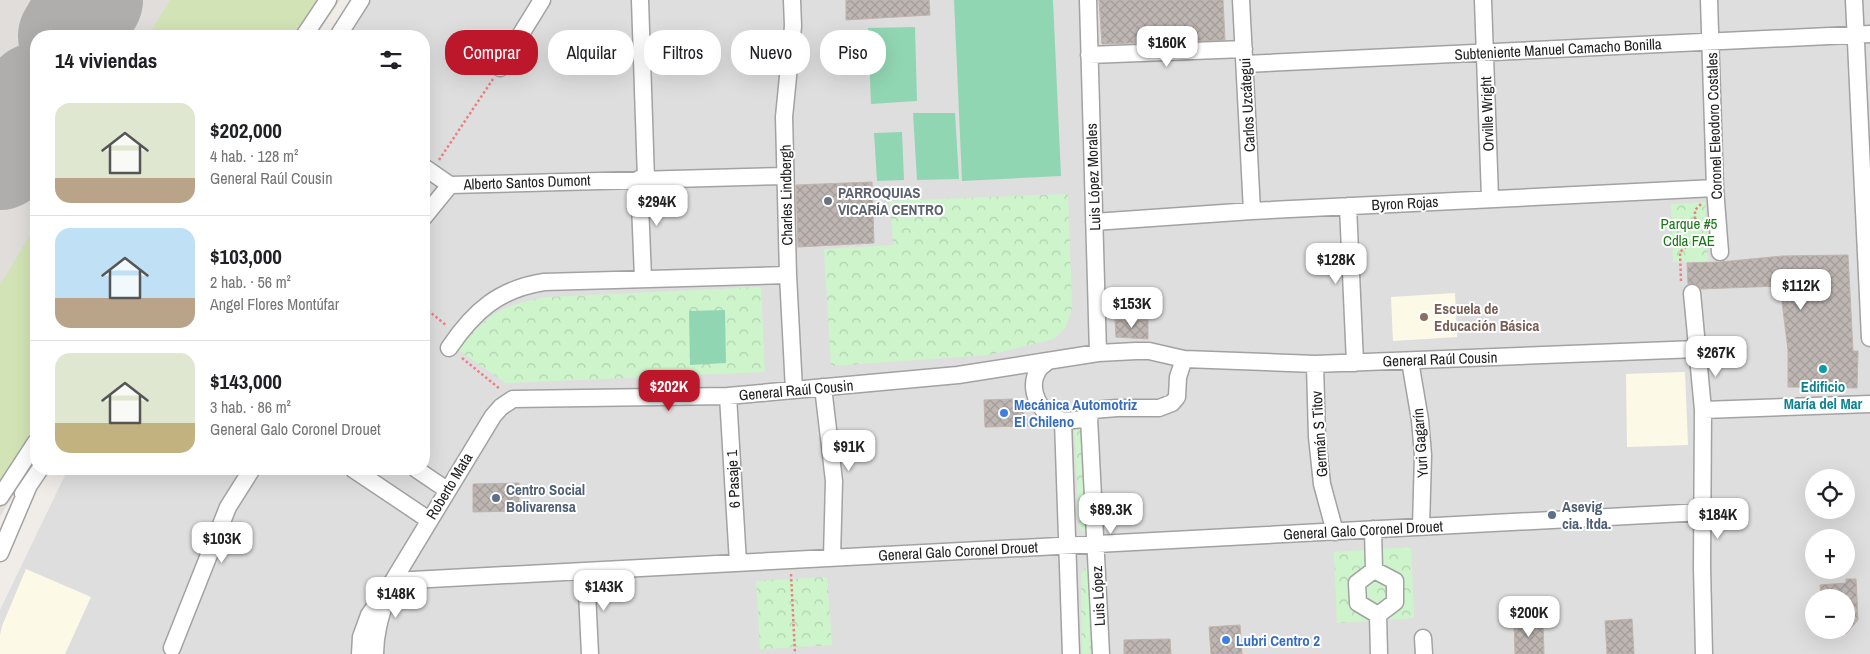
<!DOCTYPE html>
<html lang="es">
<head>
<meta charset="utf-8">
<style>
	body { margin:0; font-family:"Archivo Narrow",sans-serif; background:#f6f6f6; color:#202124; height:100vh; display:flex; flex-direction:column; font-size:19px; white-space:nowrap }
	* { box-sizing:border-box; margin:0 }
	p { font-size:16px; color:#757577 }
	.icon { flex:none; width:28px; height:28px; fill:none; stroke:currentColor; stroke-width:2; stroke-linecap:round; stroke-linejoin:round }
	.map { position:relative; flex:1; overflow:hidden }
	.panel { position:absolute; left:30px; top:30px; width:400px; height:445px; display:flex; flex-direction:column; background:#fff; border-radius:20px; box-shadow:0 5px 20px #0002 }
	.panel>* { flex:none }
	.top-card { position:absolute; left:445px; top:30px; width:475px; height:45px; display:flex; gap:10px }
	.buttons { position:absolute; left:1805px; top:469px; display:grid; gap:10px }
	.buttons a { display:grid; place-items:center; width:50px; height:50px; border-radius:50%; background:#fff; box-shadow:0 5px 20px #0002; font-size:25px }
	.price { position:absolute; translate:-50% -42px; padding:0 11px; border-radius:10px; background:#fff; color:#222; font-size:16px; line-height:32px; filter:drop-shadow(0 1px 2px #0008) }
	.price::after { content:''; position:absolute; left:50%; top:30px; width:15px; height:11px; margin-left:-8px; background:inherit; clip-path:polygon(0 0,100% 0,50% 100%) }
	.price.selected { background:#bc172a; color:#fff }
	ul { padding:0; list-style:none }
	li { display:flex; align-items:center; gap:15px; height:125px; padding:0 25px }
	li+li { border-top:1px solid #e0e0e0 }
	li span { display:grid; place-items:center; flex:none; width:140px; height:100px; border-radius:15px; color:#555 }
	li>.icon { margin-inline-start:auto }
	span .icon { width:60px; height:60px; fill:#fffc; stroke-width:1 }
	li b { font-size:21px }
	h2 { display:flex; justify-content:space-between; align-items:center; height:60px; padding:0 25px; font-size:21px }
	.tag { padding:0 18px; border-radius:20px; background:#fff; box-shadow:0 5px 20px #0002; font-size:18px; line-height:45px }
	.tag.selected { background:#bc172a; color:#fff }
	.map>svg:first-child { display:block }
	.residential { fill:#dfdedf; fill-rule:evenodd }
	.education { fill:#fcfae7 }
	.airport { fill:#e0ddda }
	.grass { fill:#d2e4b5 }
	.park { fill:url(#park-crowns) }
	.pitch { fill:#91d6b3 }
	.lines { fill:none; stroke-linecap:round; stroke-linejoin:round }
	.runway { stroke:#b0aeac; stroke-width:104 }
	.building { fill:url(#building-cross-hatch); stroke:#c1b3ad }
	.minor-casing { stroke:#a2a2a2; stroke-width:19 }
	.path { stroke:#eb8081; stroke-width:2.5; stroke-dasharray:2.5 2.5; stroke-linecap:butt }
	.minor { stroke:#fff; stroke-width:16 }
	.worship-dot { fill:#6b7280; stroke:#fff; stroke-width:2 }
	.education-dot { fill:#8d6e63; stroke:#fff; stroke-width:2 }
	.culture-dot { fill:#0f9aa8; stroke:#fff; stroke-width:2 }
	.shop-dot { fill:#3f7fe0; stroke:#fff; stroke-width:2 }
	.service-dot { fill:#5c6f8a; stroke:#fff; stroke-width:2 }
	.labels { text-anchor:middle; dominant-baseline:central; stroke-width:4; stroke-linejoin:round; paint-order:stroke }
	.street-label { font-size:15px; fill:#212121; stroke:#fff }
	.worship-label { font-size:15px; font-weight:bold; fill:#5b616d; stroke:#fff; text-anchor:start }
	.park-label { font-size:15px; fill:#1c7619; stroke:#fff }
	.education-label { font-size:15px; font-weight:bold; fill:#785e54; stroke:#fff; text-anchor:start }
	.culture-label { font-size:15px; font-weight:bold; fill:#0d838f; stroke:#fff }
	.shop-label { font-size:15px; font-weight:bold; fill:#366cbe; stroke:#fff; text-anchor:start }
	.service-label { font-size:15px; font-weight:bold; fill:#4e5e75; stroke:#fff; text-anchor:start }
</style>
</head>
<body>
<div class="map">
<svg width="1870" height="654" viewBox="0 0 1870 654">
	<defs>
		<pattern id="park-crowns" width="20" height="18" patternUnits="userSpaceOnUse" patternTransform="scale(1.25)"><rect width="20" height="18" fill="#cef4cc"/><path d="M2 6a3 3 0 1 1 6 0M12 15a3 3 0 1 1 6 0" fill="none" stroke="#b1d1af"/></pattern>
		<pattern id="building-cross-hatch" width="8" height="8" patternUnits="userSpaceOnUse" patternTransform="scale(1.25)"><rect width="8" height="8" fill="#beb6b2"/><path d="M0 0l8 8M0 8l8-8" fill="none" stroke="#a39c99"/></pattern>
	</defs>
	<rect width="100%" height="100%" fill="#f0ede9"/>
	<path class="residential" d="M352,0H1870V654H0V610L68,469H424V36H328ZM1814,478H1846V510H1814ZM1814,538H1846V570H1814ZM1814,598H1846V630H1814Z"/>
	<path class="education" d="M1455,293L1457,337L1393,341L1391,297Z
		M1685,372L1688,445L1627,447L1626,374Z
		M26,569L91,597L65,654H0V635L2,626Z"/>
	<path class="airport" d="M0,0H340L316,36H36V460L0,516Z"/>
	<path class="grass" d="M170,0H317L293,36H148Z
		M36,225V430L0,485V285Z"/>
	<path class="park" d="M1068,194L1072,308L1066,327L1054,339L989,355L831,366L824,249L893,245L890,201Z
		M1705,202L1708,261L1673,262L1671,204Z
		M761,287L765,372L506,383L458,350C486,314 504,304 548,297Z
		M1080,422L1087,529L1083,532L1079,527L1074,423Z
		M1411,547L1414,618L1337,623L1334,552Z
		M1085,568H1088L1089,574L1091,654H1082L1081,574Z
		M827,577L832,645L760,649L756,581Z"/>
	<path class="pitch" d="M954,0H1053L1061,176L962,181Z
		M915,27L917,101L871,104L868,28Z
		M913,113H955L959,179L917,180Z
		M902,132L904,180L877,181L874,133Z
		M725,310L726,363L690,365L689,311Z"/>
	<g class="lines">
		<path class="runway" d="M70,36L91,0
			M0,158L36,95"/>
	</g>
	<path class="building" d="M846,0H929L930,15L846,20Z
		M1099,0H1223L1225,40L1102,44Z
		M872,182L874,243L798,247L796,185Z
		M1848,255L1853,351H1858L1857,388L1788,387V350L1780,286L1701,289L1696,284H1688L1687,263L1720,262L1782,256Z
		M1115,320H1148V339L1116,337Z
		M1014,399L1032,426L985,427L984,400Z
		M519,483V511L473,512V484Z
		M1846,579H1856L1858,620L1846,634V598H1821L1820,585L1846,583Z
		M1632,619L1634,654H1607L1605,621Z
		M1543,621L1544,654H1515L1514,622Z
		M1240,625L1242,654H1211L1209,627Z
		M1170,639L1171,654H1124V640Z"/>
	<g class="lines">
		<g class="minor-casing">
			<path id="minor" d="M640,0L646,179
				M792,0L793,26L784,117L788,275L794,390
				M1088,0L1098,353
				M1241,0L1252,211
				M1483,0L1490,198
				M1709,0L1715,188L1720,252
				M1854,0L1870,338
				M304,36L328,0
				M338,36L361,0
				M1089,55L1244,49
				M1245,64L1870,34
				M500,68L542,0
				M424,167L450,185L785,176
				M639,179L643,278
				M1348,206L1355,363
				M424,217L450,185
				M1094,222L1252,211L1715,188
				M1692,293L1703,410L1702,567L1704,654
				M449,348C474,311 499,289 544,282L788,275
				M1048,361C1045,364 1041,366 1039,369C1026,388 1040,416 1061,420C1069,422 1081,419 1089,418L1093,410L1117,408H1159L1172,403L1177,397L1178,377L1184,359
				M1410,361L1420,420L1423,455L1421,527
				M1315,364L1317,437L1322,484L1335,532
				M823,387L834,481L832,558
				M728,396L738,563
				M1703,410L1870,404
				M1089,418L1101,654
				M1063,421L1071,654
				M353,469L429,520
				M416,469L447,490
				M23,494L40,469
				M0,497L36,442
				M1373,529L1374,570
				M0,553L29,485
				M1374,570L1395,581V602L1378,615L1358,603L1357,583Z
				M586,571L590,654
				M393,581L1703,512
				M1378,615L1379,654
				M1423,638L1424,654
				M172,648L228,507L252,469
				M360,654L361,637L369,615L393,581L493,416L501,407L513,399L728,396L958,375L1098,353L1136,351H1149L1184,359L1315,364L1697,349
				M375,654C375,634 380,618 386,599"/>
		</g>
		<path class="path" d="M439,160L493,79
			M1701,204L1695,210V220L1701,229
			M1681,281L1680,252L1692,241H1697L1702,234
			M424,307L447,326
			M462,358L500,389
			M791,574L795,654"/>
		<use href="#minor" class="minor"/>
	</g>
	<circle class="worship-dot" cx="828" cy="201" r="5"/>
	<circle class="education-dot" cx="1424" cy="317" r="5"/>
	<circle class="culture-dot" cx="1823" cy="369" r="5"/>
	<g class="shop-dot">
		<circle cx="1004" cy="413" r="5"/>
		<circle cx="1226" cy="640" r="5"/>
	</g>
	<g class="service-dot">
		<circle cx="496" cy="498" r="5"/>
		<circle cx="1552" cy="515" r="5"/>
	</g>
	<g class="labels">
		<g class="street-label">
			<text transform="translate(1558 49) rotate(-3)">Subteniente Manuel Camacho Bonilla</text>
			<text transform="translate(1247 105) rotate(-93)">Carlos Uzcátegui</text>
			<text transform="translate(1487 114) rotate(-92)">Orville Wright</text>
			<text transform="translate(1714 126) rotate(-92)">Coronel Eleodoro Costales</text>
			<text transform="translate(1093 177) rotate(-92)">Luis López Morales</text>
			<text transform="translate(527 182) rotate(-2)">Alberto Santos Dumont</text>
			<text transform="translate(786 195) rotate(-91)">Charles Lindbergh</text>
			<text transform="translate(1405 203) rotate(-3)">Byron Rojas</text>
			<text transform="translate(1440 359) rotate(-2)">General Raúl Cousin</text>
			<text transform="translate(796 390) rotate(-5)">General Raúl Cousin</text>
			<text transform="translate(1319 434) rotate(-94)">Germán S Titov</text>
			<text transform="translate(1420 443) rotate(-94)">Yuri Gagarín</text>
			<text transform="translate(733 479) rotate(-93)">6 Pasaje 1</text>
			<text transform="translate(449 486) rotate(-59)">Roberto Mata</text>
			<text transform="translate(1363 530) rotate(-3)">General Galo Coronel Drouet</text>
			<text transform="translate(958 551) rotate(-3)">General Galo Coronel Drouet</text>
			<text transform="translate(1098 596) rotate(-93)">Luis López</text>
		</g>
		<g class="worship-label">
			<text x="838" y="192">PARROQUIAS<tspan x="838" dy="17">VICARÍA CENTRO</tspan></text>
		</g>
		<g class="park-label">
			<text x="1689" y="223">Parque #5<tspan x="1689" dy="17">Cdla FAE</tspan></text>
		</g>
		<g class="education-label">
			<text x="1434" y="308">Escuela de<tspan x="1434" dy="17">Educación Básica</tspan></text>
		</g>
		<g class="culture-label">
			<text x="1823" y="386">Edificio<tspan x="1823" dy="17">María del Mar</tspan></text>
		</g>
		<g class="shop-label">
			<text x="1014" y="404">Mecánica Automotriz<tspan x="1014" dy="17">El Chileno</tspan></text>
			<text x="1236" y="640">Lubri Centro 2</text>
		</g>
		<g class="service-label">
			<text x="506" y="489">Centro Social<tspan x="506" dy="17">Bolivarensa</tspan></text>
			<text x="1562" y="506">Asevig<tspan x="1562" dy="17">cia. ltda.</tspan></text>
		</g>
	</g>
</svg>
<div class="buttons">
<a><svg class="icon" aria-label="locate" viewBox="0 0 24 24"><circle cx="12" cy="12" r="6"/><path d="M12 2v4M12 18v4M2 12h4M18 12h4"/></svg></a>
<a>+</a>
<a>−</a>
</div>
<b class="price" style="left:1167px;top:68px">$160K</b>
<b class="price" style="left:657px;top:227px">$294K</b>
<b class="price" style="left:1336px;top:285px">$128K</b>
<b class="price" style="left:1801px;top:311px">$112K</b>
<b class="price" style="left:1132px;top:329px">$153K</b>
<b class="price" style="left:1716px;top:378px">$267K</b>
<b class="price selected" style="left:669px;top:412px">$202K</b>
<b class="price" style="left:849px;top:472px">$91K</b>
<b class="price" style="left:1111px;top:535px">$89.3K</b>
<b class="price" style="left:1718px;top:540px">$184K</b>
<b class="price" style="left:222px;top:564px">$103K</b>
<b class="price" style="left:604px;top:612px">$143K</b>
<b class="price" style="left:396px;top:619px">$148K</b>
<b class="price" style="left:1529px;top:638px">$200K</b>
<div class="top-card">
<a class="tag selected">Comprar</a>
<a class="tag">Alquilar</a>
<a class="tag">Filtros</a>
<a class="tag">Nuevo</a>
<a class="tag">Piso</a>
</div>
<section class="panel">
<h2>14 viviendas<svg class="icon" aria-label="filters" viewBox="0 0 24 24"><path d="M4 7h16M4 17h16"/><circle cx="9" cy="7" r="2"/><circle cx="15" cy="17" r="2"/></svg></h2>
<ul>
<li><span style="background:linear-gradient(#dfe7d0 75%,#b9a48a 0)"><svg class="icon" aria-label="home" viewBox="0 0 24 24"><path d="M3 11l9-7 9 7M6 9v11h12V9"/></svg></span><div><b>$202,000</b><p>4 hab. · 128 m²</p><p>General Raúl Cousin</p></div></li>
<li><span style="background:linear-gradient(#bfe0f5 70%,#b9a48a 0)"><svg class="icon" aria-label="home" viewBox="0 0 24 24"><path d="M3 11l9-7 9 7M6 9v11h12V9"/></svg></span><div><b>$103,000</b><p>2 hab. · 56 m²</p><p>Angel Flores Montúfar</p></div></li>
<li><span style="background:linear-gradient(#dfe7d0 70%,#c2b280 0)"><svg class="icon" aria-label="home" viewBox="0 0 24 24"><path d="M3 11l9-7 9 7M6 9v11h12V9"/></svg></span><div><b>$143,000</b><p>3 hab. · 86 m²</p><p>General Galo Coronel Drouet</p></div></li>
</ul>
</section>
</div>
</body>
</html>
